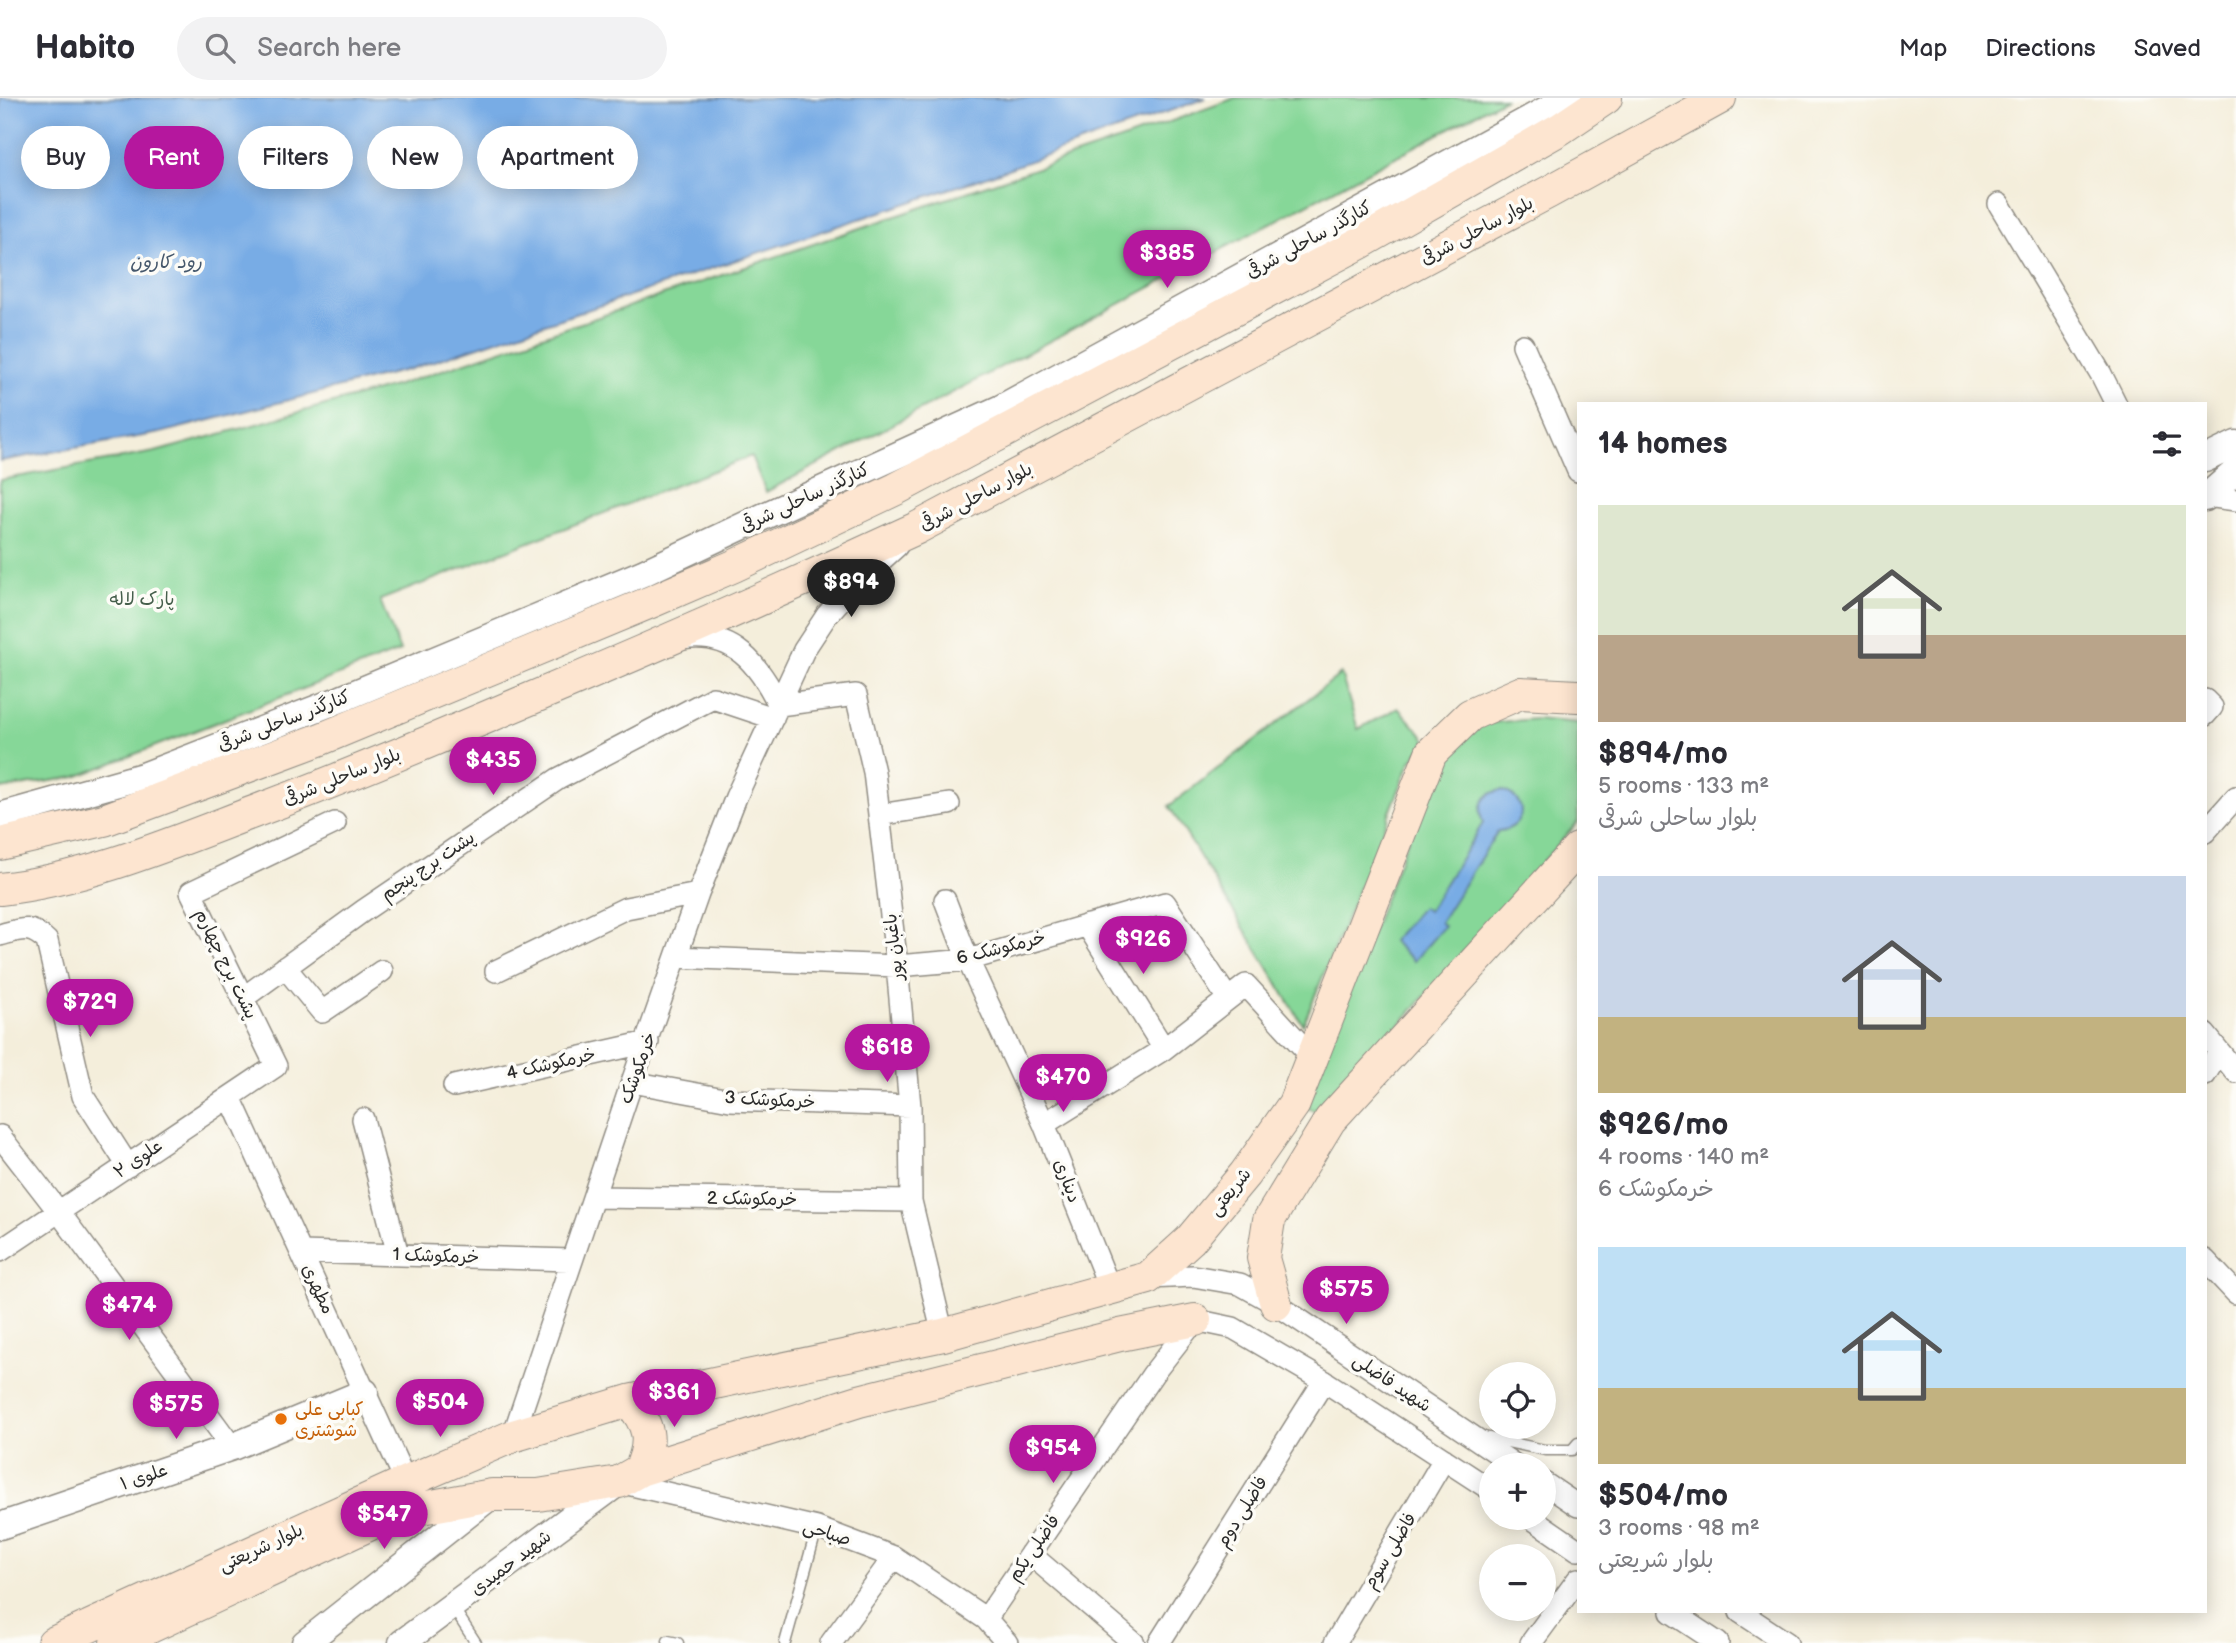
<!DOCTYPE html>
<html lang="en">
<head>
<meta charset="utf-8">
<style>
	body { margin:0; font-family:"Balsamiq Sans","Playpen Sans Arabic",sans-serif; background:#f2f2f3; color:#2b2b33; height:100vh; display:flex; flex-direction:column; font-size:26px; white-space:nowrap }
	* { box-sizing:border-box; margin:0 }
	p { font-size:23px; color:#7c7c81 }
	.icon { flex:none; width:38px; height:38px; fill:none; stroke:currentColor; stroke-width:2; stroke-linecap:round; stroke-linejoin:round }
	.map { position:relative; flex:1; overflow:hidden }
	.details { position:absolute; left:1577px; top:304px; width:630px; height:1211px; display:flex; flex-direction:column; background:#fff; border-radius:0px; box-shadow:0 4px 18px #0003 }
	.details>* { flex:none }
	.hud { position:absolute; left:21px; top:28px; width:665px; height:63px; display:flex; gap:14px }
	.controls { position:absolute; left:1479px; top:1264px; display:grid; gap:14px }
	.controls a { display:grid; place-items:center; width:77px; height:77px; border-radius:50%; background:#fff; box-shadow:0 4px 18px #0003; font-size:35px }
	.price { position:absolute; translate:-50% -60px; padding:0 16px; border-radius:24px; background:#b5179e; color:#fff; font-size:23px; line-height:46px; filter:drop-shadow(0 2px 4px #0008) }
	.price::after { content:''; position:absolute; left:50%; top:42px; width:21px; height:16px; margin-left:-10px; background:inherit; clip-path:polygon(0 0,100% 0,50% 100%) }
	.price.current { background:#222; color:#fff }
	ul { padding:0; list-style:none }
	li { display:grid; align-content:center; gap:14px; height:371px; padding:0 21px }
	li span { display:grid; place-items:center; height:217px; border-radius:0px; color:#555 }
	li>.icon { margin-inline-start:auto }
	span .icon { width:126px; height:126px; fill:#fffc; stroke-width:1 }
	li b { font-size:30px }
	h2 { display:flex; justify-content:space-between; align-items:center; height:84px; padding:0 21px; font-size:30px }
	.tag { padding:0 24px; border-radius:32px; background:#fff; box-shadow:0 4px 18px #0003; font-size:24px; line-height:63px }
	.tag.current { background:#b5179e; color:#fff }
	header { display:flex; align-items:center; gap:42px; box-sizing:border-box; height:98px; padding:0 35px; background:#fff; border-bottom:2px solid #e1e1e2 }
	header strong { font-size:33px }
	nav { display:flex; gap:38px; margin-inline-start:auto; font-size:24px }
	.search { width:490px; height:63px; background:#f2f2f3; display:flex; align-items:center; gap:18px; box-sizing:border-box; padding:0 24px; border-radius:38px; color:#7c7c81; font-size:26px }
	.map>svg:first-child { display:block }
	.green { fill:#86d798; stroke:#588162; stroke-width:2 }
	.water { fill:#78ace5; stroke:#526c88; stroke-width:2 }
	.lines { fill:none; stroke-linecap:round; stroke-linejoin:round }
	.service-casing { stroke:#908c83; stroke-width:13 }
	.minor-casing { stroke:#908c83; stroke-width:24 }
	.tertiary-casing { stroke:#908c83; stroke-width:29 }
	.secondary-casing { stroke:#908c83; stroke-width:34 }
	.service { stroke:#fff; stroke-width:10 }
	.minor { stroke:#fff; stroke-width:21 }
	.tertiary { stroke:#fff; stroke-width:26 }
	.secondary { stroke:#fde5d0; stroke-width:32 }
	.food-dot { fill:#e8710a; stroke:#fdfcf7; stroke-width:2.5 }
	.labels { text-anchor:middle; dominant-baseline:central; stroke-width:7; stroke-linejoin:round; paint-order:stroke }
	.street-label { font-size:18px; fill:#2b2b2b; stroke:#fdfcf7 }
	.park-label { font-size:18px; fill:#465f4c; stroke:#fdfcf7 }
	.food-label { font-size:18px; fill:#c56008; stroke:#fdfcf7; text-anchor:start }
	.water-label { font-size:19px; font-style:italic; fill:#46586c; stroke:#fdfcf7 }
</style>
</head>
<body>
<header>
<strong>Habito</strong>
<div class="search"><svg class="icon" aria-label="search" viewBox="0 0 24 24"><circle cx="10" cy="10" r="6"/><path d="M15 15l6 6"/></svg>Search here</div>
<nav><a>Map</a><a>Directions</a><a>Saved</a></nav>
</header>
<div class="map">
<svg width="2236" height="1545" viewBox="0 0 2236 1545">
	<rect width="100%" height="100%" fill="#fdfcf7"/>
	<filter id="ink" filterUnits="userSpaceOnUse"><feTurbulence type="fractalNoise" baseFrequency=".0143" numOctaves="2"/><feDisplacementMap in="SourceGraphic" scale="14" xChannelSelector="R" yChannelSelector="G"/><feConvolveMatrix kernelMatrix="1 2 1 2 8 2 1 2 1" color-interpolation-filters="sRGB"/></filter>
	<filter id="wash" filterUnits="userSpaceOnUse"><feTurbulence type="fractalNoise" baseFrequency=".00686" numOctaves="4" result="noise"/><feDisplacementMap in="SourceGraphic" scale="28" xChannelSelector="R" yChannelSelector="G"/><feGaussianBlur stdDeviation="1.57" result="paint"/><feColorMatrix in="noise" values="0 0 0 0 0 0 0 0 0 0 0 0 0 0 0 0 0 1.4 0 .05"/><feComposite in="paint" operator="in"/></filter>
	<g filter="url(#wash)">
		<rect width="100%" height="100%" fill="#f4eedb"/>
		<path class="green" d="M1235,0H1506L766,394L751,358L380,502L400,553L76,679L0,691V382L155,354L398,287L1120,42Z
			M1341,576L1358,631L1398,610L1427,642L1410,665L1303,927L1169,708Z
			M1536,621L1578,625V724L1321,1016L1304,1008L1438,664L1475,626Z"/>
		<path class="water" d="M0,0H1206L985,79L410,271L160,335L0,363Z
			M1501,692C1529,700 1527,731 1498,733L1440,824L1444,828L1414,863L1392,843L1422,809L1428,813L1483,725C1476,708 1483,696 1501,692Z"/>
	</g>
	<g filter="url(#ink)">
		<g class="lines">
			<g class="service-casing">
				<path id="service" d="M1484,1339L1545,1352H1572L1578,1345
					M452,1508L476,1545
					M668,1543L678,1545
					M785,1545L817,1430"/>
			</g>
			<g class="minor-casing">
				<path id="minor" d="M1999,106L2101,276L2116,306
					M1523,247L1578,373
					M2207,398L2236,402
					M683,541C734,533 759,567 779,607
					M2205,602L2212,609L2205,617
					M779,607L856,597L874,674L897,868L910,1008L911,1103L943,1237
					M879,717L949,706
					M2205,734L2236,699
					M945,802L968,862L1044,1026L1110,1191
					M1087,827L1164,951
					M0,837C21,831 30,826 47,843L83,998L128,1068
					M676,859L897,868L968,862L1165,805L1228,901
					M285,869L322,914L382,873
					M496,873L626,810L698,796
					M243,900L363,813L558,681L713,600L773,620
					M2205,936L2236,974
					M2205,977L2219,954
					M632,984L730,1002L910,1008
					M454,988L648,944
					M230,999L406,1384
					M363,1021L398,1157
					M1044,1026L1164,951L1246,887L1312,959
					M0,1038L59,1114L232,1349
					M594,1099L911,1103
					M0,1153L276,968L191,794L335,725
					M301,1154L571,1162
					M2205,1162L2236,1195
					M1148,1180L1193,1178L1240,1186L1276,1206L1515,1367
					M513,1338L632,984L698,796L736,699L804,552L827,517L855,486L897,448
					M619,1384L817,1430L894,1459L986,1521L1007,1545
					M1544,1385L1578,1408
					M1530,1419L1578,1452
					M1030,1456L1134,1545
					M1671,1514L1718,1545
					M1740,1514L1787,1545
					M986,1521L1153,1276L1195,1222L1233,1230L1324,1283L1491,1392
					M831,1545L894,1459
					M1159,1545L1324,1283
					M1335,1545L1444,1361
					M1531,1545L1578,1481"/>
			</g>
			<g class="tertiary-casing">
				<path id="tertiary" d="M2205,361L2236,346
					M2205,400L2236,373
					M0,718L143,678L341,601L643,475L773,414L1001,310L1555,7L1573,0
					M0,1428L232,1349L365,1294
					M305,1545L492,1397
					M402,1545L619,1384"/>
			</g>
			<g class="secondary-casing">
				<path id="secondary" d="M0,746L104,722L321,641L653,503L734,468L896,391L1360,145L1560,31L1606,0
					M0,791C92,781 186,739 272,707C351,677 429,644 506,611C645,553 781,493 917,430L1549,94L1720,0
					M1276,1206L1263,1160L1269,1122L1330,1022L1578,751
					M629,1303C650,1327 653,1343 640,1372
					M53,1545L406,1384L513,1338L629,1303L943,1237L1148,1180L1190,1142L1245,1076L1294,1006L1431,655L1470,617L1520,595L1578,598
					M116,1545L394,1415L492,1397H538L619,1384L640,1372L859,1303L1120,1237L1195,1222"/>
			</g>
			<use href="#service" class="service"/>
			<use href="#minor" class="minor"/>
			<use href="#tertiary" class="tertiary"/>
			<use href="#secondary" class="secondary"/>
		</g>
	</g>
	<circle class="food-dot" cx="281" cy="1321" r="7"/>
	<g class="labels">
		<g class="street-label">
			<text transform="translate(1477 133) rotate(-28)">بلوار ساحلی شرقی</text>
			<text transform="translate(1309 142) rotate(-29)">کنارگذر ساحلی شرقی</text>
			<text transform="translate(976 399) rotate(-28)">بلوار ساحلی شرقی</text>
			<text transform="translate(805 400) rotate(-25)">کنارگذر ساحلی شرقی</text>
			<text transform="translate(284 623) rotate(-21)">کنارگذر ساحلی شرقی</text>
			<text transform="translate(342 679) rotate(-22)">بلوار ساحلی شرقی</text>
			<text transform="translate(428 768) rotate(-34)">پشت برج پنجم</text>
			<text transform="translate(894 849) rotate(-96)">باغبان پور</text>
			<text transform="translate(1001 850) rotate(-14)">خرمکوشک 6</text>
			<text transform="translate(226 866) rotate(64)">پشت برج چهارم</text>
			<text transform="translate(551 966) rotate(-13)">خرمکوشک 4</text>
			<text transform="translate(638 970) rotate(-70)">خرمکوشک</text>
			<text transform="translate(770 1002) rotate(3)">خرمکوشک 3</text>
			<text transform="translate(138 1061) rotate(-34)">علوی ۲</text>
			<text transform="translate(1067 1083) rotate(69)">دیناری</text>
			<text transform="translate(1230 1094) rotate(-51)">شریعتی</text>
			<text transform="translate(752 1101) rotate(1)">خرمکوشک 2</text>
			<text transform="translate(436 1158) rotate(2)">خرمکوشک 1</text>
			<text transform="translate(318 1191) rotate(65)">مطهری</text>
			<text transform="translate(1392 1285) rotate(34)">شهید فاضلی</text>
			<text transform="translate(144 1379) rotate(-19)">علوی ۱</text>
			<text transform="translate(1242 1414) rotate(-58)">فاضلی دوم</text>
			<text transform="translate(827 1435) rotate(18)">صباحی</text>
			<text transform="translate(261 1450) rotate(-25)">بلوار شریعتی</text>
			<text transform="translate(1034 1450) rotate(-55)">فاضلی یکم</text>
			<text transform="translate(1390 1453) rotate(-59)">فاضلی سوم</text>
			<text transform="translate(511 1465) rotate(-37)">شهید حمیدی</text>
		</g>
		<g class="park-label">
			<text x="142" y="501">پارک لاله</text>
		</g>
		<g class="food-label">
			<text x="295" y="1311">کبابی علی<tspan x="295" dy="21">شوشتری</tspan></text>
		</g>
		<g class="water-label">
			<text x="166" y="164">رود کارون</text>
		</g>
	</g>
</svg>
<div class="controls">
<a><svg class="icon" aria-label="locate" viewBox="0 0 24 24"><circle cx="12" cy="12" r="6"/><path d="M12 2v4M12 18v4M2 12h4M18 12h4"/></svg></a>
<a>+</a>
<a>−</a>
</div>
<b class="price" style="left:1167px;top:192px">$385</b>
<b class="price current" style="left:851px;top:521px">$894</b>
<b class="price" style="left:493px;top:699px">$435</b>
<b class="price" style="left:1143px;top:878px">$926</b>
<b class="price" style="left:90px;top:941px">$729</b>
<b class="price" style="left:887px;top:986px">$618</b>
<b class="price" style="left:1063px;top:1016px">$470</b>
<b class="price" style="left:1346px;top:1228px">$575</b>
<b class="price" style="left:129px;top:1244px">$474</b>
<b class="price" style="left:674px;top:1331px">$361</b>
<b class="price" style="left:440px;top:1341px">$504</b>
<b class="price" style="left:176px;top:1343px">$575</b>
<b class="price" style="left:1053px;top:1387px">$954</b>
<b class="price" style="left:384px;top:1453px">$547</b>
<div class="hud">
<a class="tag">Buy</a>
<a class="tag current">Rent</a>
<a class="tag">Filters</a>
<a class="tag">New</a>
<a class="tag">Apartment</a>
</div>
<section class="details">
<h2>14 homes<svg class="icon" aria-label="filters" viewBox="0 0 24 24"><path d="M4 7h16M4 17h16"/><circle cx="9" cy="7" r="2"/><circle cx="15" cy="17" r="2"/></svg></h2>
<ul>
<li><span style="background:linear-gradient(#dfe7d0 60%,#b9a48a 0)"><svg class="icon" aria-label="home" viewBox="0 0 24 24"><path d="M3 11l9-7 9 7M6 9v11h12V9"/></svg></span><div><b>$894/mo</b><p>5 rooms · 133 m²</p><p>بلوار ساحلی شرقی</p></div></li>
<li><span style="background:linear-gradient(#c9d6e8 65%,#c2b280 0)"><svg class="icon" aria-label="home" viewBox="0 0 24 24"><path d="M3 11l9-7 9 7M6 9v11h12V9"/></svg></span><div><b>$926/mo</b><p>4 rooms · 140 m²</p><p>خرمکوشک 6</p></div></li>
<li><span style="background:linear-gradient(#bfe0f5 65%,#c2b280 0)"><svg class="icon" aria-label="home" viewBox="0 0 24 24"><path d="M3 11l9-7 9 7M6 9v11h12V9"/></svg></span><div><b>$504/mo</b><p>3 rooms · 98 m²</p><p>بلوار شریعتی</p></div></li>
</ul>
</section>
</div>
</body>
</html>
